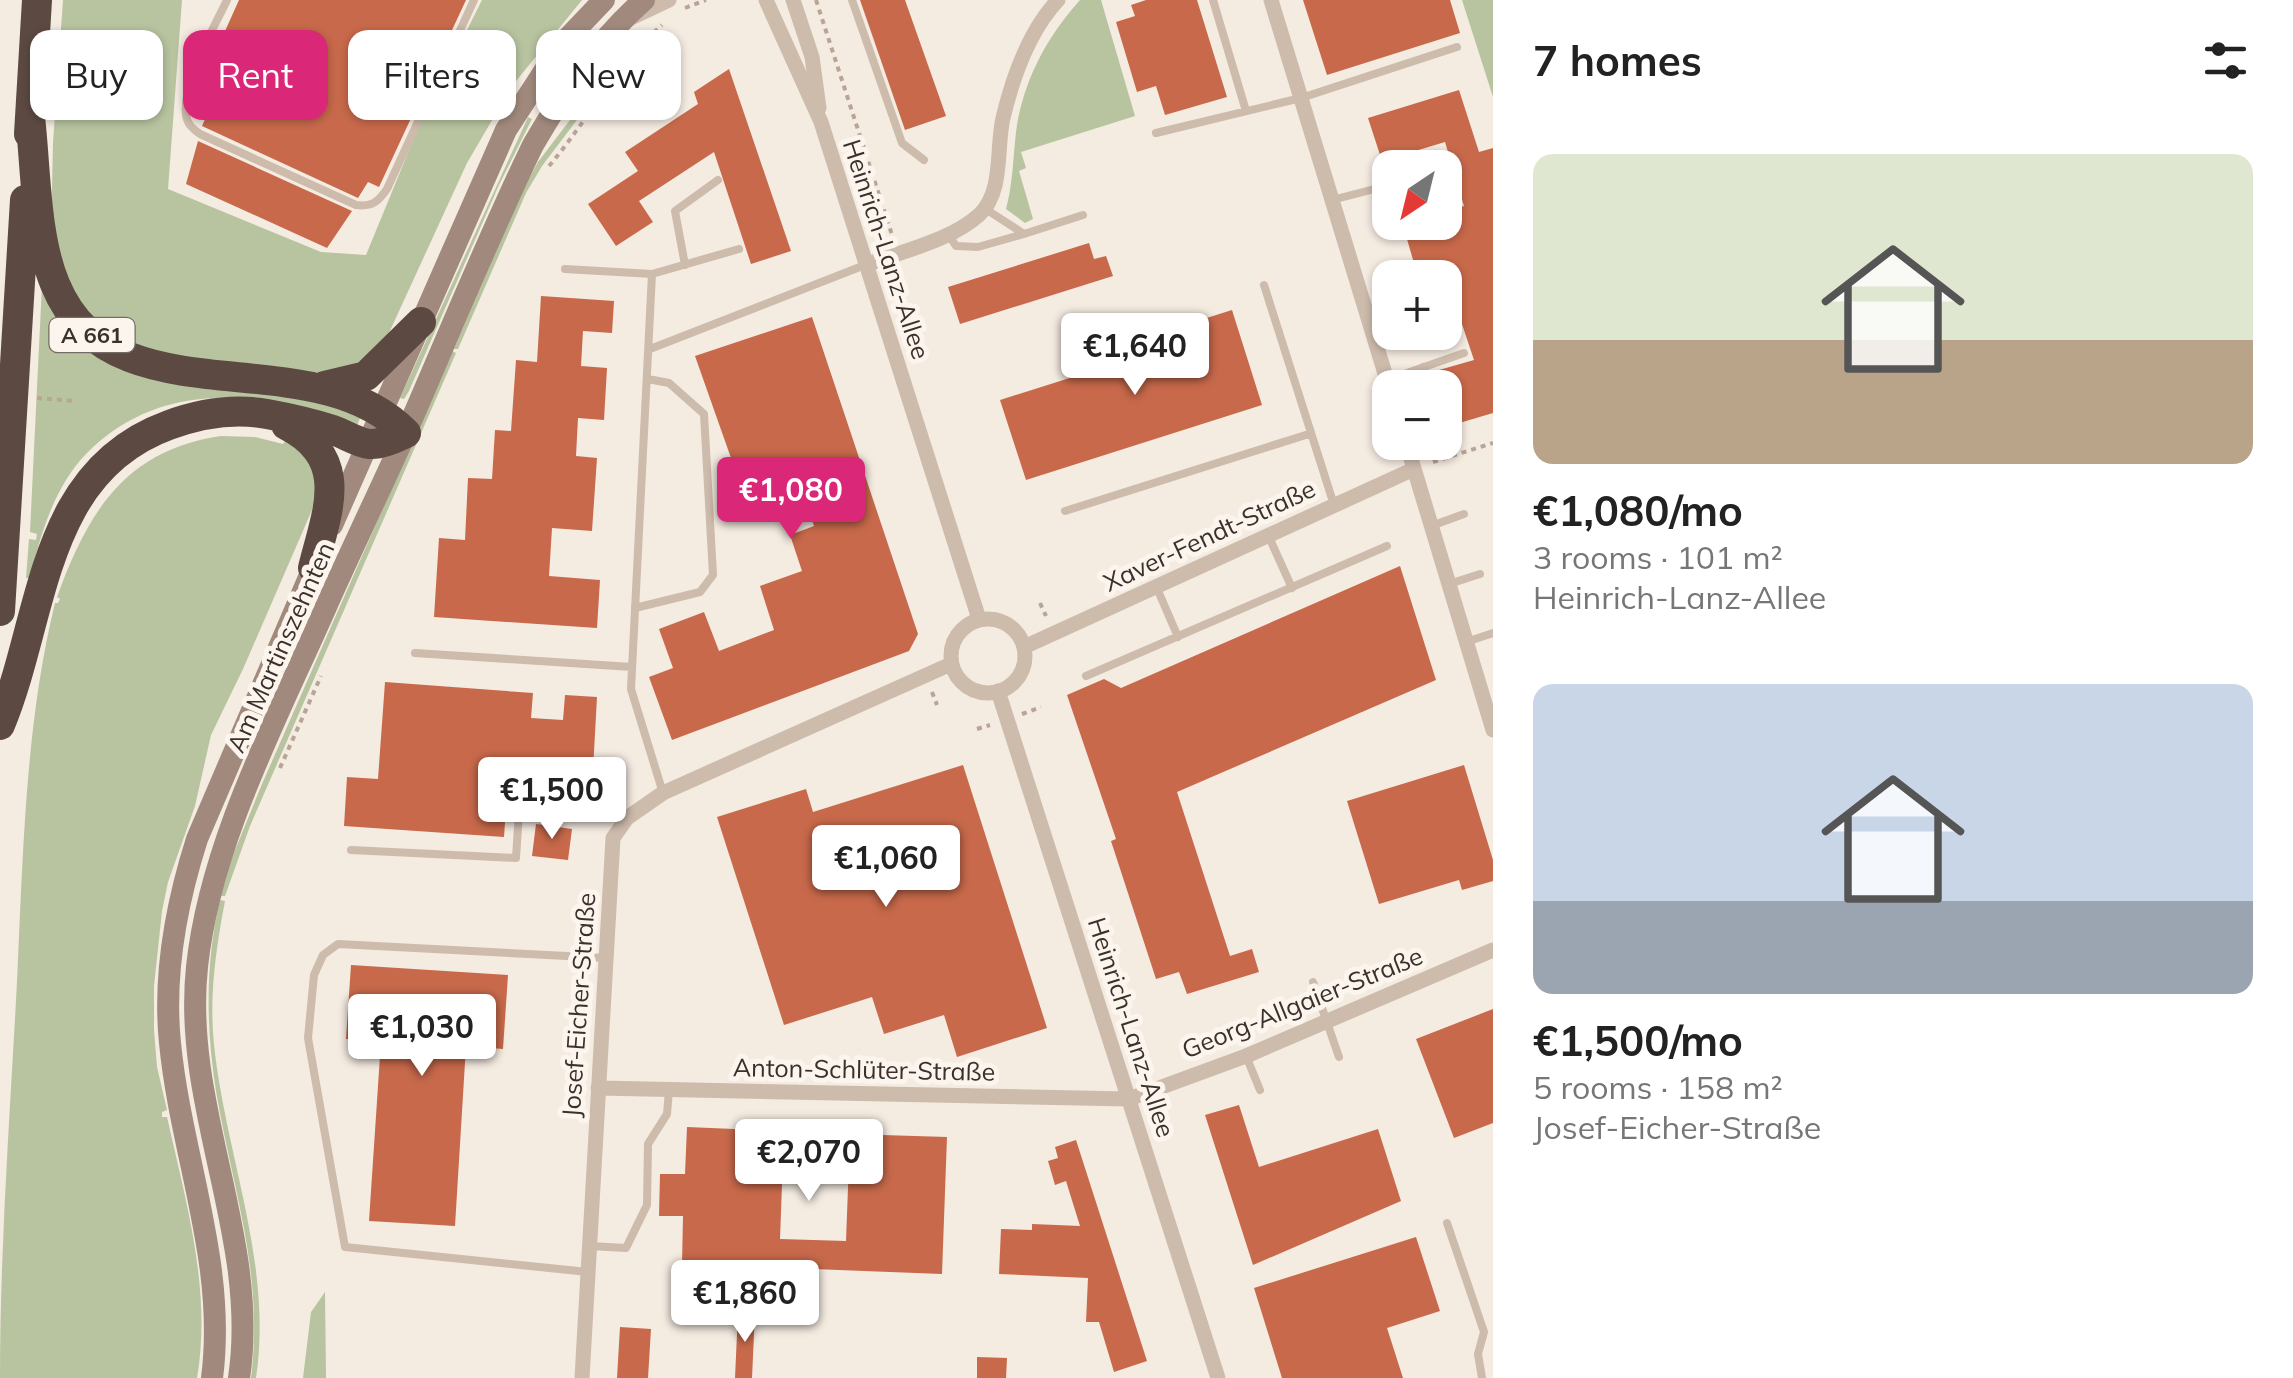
<!DOCTYPE html>
<html lang="en">
<head>
<meta charset="utf-8">
<style>
	body { margin:0; font-family:Mulish,sans-serif; background:#f2f2f2; color:#222; height:100vh; display:flex; flex-direction:column; font-size:38px; white-space:nowrap }
	* { box-sizing:border-box; margin:0 }
	p { font-size:32px; color:#767676 }
	.icon { flex:none; width:55px; height:55px; fill:none; stroke:currentColor; stroke-width:2; stroke-linecap:round; stroke-linejoin:round }
	.map { position:relative; flex:1; overflow:hidden }
	.panel { display:flex; flex-direction:column; background:#fff; width:800px }
	.panel>* { flex:none }
	.banner { position:absolute; left:30px; top:30px; width:950px; height:90px; display:flex; gap:20px }
	.needle { width:65px; rotate:215deg }
	.fabs { position:absolute; left:1372px; top:150px; display:grid; gap:20px }
	.fabs a { display:grid; place-items:center; width:90px; height:90px; border-radius:20px; background:#fff; box-shadow:0 2px 8px #0004; font-size:50px }
	.price { position:absolute; translate:-50% -85px; padding:0 22px; border-radius:10px; background:#fff; color:#222; font-size:32px; line-height:65px; filter:drop-shadow(0 2px 5px #0008) }
	.price::after { content:''; position:absolute; left:50%; top:60px; width:30px; height:22px; margin-left:-15px; background:inherit; clip-path:polygon(0 0,100% 0,50% 100%) }
	.price.current { background:#db2777; color:#fff }
	ul { padding:0; list-style:none }
	li { display:grid; align-content:center; gap:20px; height:530px; padding:0 40px }
	li span { display:grid; place-items:center; height:310px; border-radius:20px; color:#555 }
	li>.icon { margin-inline-start:auto }
	span .icon { width:180px; height:180px; fill:#fffc; stroke-width:1 }
	li b { font-size:42px }
	h2 { display:flex; justify-content:space-between; align-items:center; height:120px; padding:0 40px; font-size:42px }
	.pill { padding:0 35px; border-radius:20px; background:#fff; box-shadow:0 2px 8px #0004; font-size:35px; line-height:90px }
	.pill.current { background:#db2777; color:#fff }
	main { display:flex; flex:1; min-height:0 }
	.map>svg:first-child { display:block }
	.green { fill:#b8c4a0 }
	.building { fill:#c8694b }
	.lines { fill:none; stroke-linecap:round; stroke-linejoin:round }
	.path { stroke:#b9a596; stroke-width:4; stroke-dasharray:5 5; stroke-linecap:butt }
	.lane { stroke:#cdbbac; stroke-width:8 }
	.street { stroke:#cdbbac; stroke-width:15 }
	.secondary { stroke:#a18a7d; stroke-width:22 }
	.highway { stroke:#5c4a42; stroke-width:30 }
	.labels { text-anchor:middle; dominant-baseline:central; stroke-width:10; stroke-linejoin:round; paint-order:stroke }
	.shield { fill:#fbf5ee; stroke:#756b66; stroke-width:2.5 }
	.shield-label { font-size:22px; font-weight:bold; fill:#3b302b }
	.street-label { font-size:25px; fill:#3b302b; stroke:#fbf5ee }
</style>
</head>
<body>
<main>
<div class="map">
<svg width="1493" height="1378" viewBox="0 0 1493 1378">
	<rect width="100%" height="100%" fill="#f4ebe1"/>
	<path class="green" d="M63,0H182L168,189L321,252L366,255L419,126L482,0H582L512,86L467,163L383,346L355,367L332,374L154,355L100,327L64,279L51,235L53,143Z
		M1080,0H1101L1135,116L1021,152L1026,168L1019,171L1033,219L1025,223L1006,209C1013,183 1013,158 1016,132C1023,81 1046,38 1080,0Z
		M1462,0H1493V97Z
		M617,58L621,62L542,166L526,193L458,349H454L521,193L538,162Z
		M528,117L532,119L499,185L409,391L404,399L400,398Z
		M42,285L73,330L319,396L360,418L357,426C265,391 162,377 86,454C54,487 40,536 30,578H26L29,539L36,540L37,534L30,532Z
		M452,351L456,353L250,826L225,896H221L231,860L262,784Z
		M221,436L255,437L283,444L286,440L311,462L316,486L312,510L243,669L211,735L195,806L168,882L162,911L154,986V1030L157,1067L167,1110L162,1112V1117H167C186,1202 212,1291 197,1378H0C0,1246 10,1114 17,982C23,856 25,726 55,603H58L60,599L57,597C88,512 125,450 221,436Z
		M220,900L225,901C216,948 209,996 214,1045C226,1157 273,1264 256,1378H251C264,1272 233,1192 216,1091C206,1027 205,963 220,900Z
		M325,1292L326,1378H303L311,1312Z"/>
	<path class="building" d="M239,0H466L379,187L368,182L358,198L202,126L209,110L194,103V100Z
		M860,0H905L946,116L905,130Z
		M1146,0H1197L1227,97L1165,115L1156,86L1137,92L1116,22L1135,16L1131,5Z
		M1303,0H1450L1460,33L1327,75Z
		M729,69L791,251L751,264L714,152L639,201L653,222L616,246L588,204L638,171L625,152L698,104L694,92Z
		M1459,90L1479,152L1493,148V413L1456,424L1439,370L1474,360L1462,324L1445,329V262L1416,270L1402,222H1445V212L1464,206L1445,142L1382,161L1368,118Z
		M198,141L352,211L327,248L186,184Z
		M1089,243L1094,259L1106,256L1113,276L960,324L948,287Z
		M541,296L614,301L612,333L583,331L581,366L607,368L604,420L578,418L576,456L597,458L592,531L552,528L549,576L600,580L597,628L434,617L439,538L465,540L468,478L492,479L495,430L511,431L516,360L537,362Z
		M1232,310L1262,405L1026,480L1000,400L1158,350L1153,335Z
		M812,317L918,634L909,651L672,740L649,677L673,668L659,629L704,612L719,651L774,630L760,586L802,571L790,535L814,526L797,474L743,492L695,356Z
		M1400,566L1436,680L1177,792L1230,956L1252,949L1259,972L1187,994L1179,972L1156,979L1111,841L1116,839L1067,695L1104,679L1121,688Z
		M385,682L533,693L531,718L563,720L565,695L597,697L593,770L509,764L504,837L344,826L347,777L378,779Z
		M963,765L1047,1028L957,1057L944,1015L884,1034L872,997L784,1025L717,817L806,789L813,812Z
		M1464,765L1493,860V881L1462,890L1459,880L1379,904L1347,801Z
		M536,824L572,829L568,860L532,856Z
		M351,965L508,975L503,1049L466,1046L455,1226L369,1221L381,1041L346,1039Z
		M1493,1009V1123L1454,1138L1416,1039Z
		M1239,1105L1259,1167L1378,1129L1401,1201L1253,1265L1205,1115Z
		M687,1127L784,1131L780,1239L846,1241L850,1134L947,1137L942,1274L682,1264L683,1216H659L660,1174H685Z
		M1076,1140L1147,1361L1114,1372L1099,1322H1086L1088,1278L999,1274L1001,1229L1032,1230V1224L1080,1226L1066,1181L1055,1185L1048,1161L1058,1158L1055,1147Z
		M1416,1237L1440,1311L1387,1328L1403,1378H1282L1254,1288Z
		M738,1312H755L752,1378H735Z
		M620,1327L651,1329L648,1378H617Z
		M977,1357L1007,1358L1006,1378H977Z"/>
	<g class="lines">
		<path class="path" d="M816,0L893,238
			M685,8L706,0
			M549,166C588,120 616,66 662,25
			M37,398L76,401
			M1433,462L1493,443
			M1040,603L1046,616
			M932,692L937,705
			M1022,714L1041,707
			M977,729L990,725
			M280,768L321,676"/>
		<path class="lane" d="M227,0C213,30 182,82 186,115C187,124 193,129 200,134L356,205C372,207 378,202 387,189L474,0
			M852,0L902,143L924,160
			M1213,0L1246,111
			M1156,133L1301,98L1457,47
			M1332,200L1390,185
			M984,208L1024,234L1083,215
			M948,234L956,246L978,247L1024,234
			M685,265L675,211L718,180
			M565,269L652,274
			M1264,285L1334,505
			M1377,348L1415,332
			M650,349L865,265
			M1423,367L1431,388
			M1387,380L1464,353
			M1445,428L1446,432
			M1065,511L1309,434
			M1431,526L1464,514
			M1268,535L1292,588
			M1449,584L1480,574
			M1156,586L1178,637
			M635,608L700,592L713,575L704,414L669,383L648,379
			M1466,642L1493,633
			M415,653L632,667
			M1086,676L1387,546
			M663,793L631,689L652,274L739,249
			M351,850L516,858L520,796L589,801L627,818
			M1313,982L1339,1057
			M1246,1056L1260,1090
			M1447,1223L1484,1332L1478,1354L1482,1378
			M589,1246L626,1248L647,1205L648,1144L667,1114L669,1090
			M588,1272L345,1247L308,1038L314,975L323,955L338,944L606,958"/>
		<path class="street" d="M766,0L821,122L979,619
			M793,0L812,57L819,108
			M1271,0L1390,390
			M629,19L669,0
			M866,265C902,251 950,241 979,215C1004,192 996,148 1003,118C1013,76 1029,31 1058,0
			M1406,442L1493,730
			M951 656a37 37 0 1 1 74 0a37 37 0 1 1-74 0Z
			M1024,647L1414,469
			M998,691L1218,1378
			M598,1088L1129,1099L1246,1056L1493,950
			M582,1378L613,838L627,818L663,793L951,664"/>
		<path class="secondary" d="M332,525L506,130L562,44L604,0
			M212,1378C227,1263 181,1156 170,1043C163,974 176,905 197,839L319,554
			M239,1378C260,1238 182,1107 197,967C210,842 279,715 329,600C355,542 382,486 408,428C449,334 488,238 533,145C564,92 597,41 644,0"/>
		<path class="highway" d="M29,134L37,0
			M324,386L366,376L421,322
			M286,425C352,459 327,511 313,568
			M0,611L25,200
			M0,725C45,617 39,472 169,425C199,414 234,408 267,414C289,418 311,423 333,430C345,434 358,443 369,444C381,445 395,438 406,433C310,335 113,426 55,284C35,236 36,169 30,117"/>
	</g>
	<g class="labels">
		<rect class="shield" x="49.5" y="318" width="85" height="34" rx="8"/>
		<g class="shield-label">
			<text x="92" y="335">A 661</text>
		</g>
		<g class="street-label">
			<text transform="translate(887 249) rotate(72)">Heinrich-Lanz-Allee</text>
			<text transform="translate(1209 535) rotate(-25)">Xaver-Fendt-Straße</text>
			<text transform="translate(280 647) rotate(-66)">Am Martinszehnten</text>
			<text transform="translate(1302 1002) rotate(-22)">Georg-Allgaier-Straße</text>
			<text transform="translate(578 1005) rotate(-86)">Josef-Eicher-Straße</text>
			<text transform="translate(1132 1027) rotate(72)">Heinrich-Lanz-Allee</text>
			<text transform="translate(864 1069) rotate(1)">Anton-Schlüter-Straße</text>
		</g>
	</g>
</svg>
<div class="fabs">
<a><svg class="needle" viewBox="-14 -14 28 28"><path d="M0-13l5 13h-10z" fill="#e53935"/><path d="M0 13l5-13h-10z" fill="#767676"/></svg></a>
<a>+</a>
<a>−</a>
</div>
<b class="price" style="left:1135px;top:398px">€1,640</b>
<b class="price current" style="left:791px;top:542px">€1,080</b>
<b class="price" style="left:552px;top:842px">€1,500</b>
<b class="price" style="left:886px;top:910px">€1,060</b>
<b class="price" style="left:422px;top:1079px">€1,030</b>
<b class="price" style="left:809px;top:1204px">€2,070</b>
<b class="price" style="left:745px;top:1345px">€1,860</b>
<div class="banner">
<a class="pill">Buy</a>
<a class="pill current">Rent</a>
<a class="pill">Filters</a>
<a class="pill">New</a>
</div>
</div>
<section class="panel">
<h2>7 homes<svg class="icon" aria-label="filters" viewBox="0 0 24 24"><path d="M4 7h16M4 17h16"/><circle cx="9" cy="7" r="2"/><circle cx="15" cy="17" r="2"/></svg></h2>
<ul>
<li><span style="background:linear-gradient(#dfe7d0 60%,#b9a48a 0)"><svg class="icon" aria-label="home" viewBox="0 0 24 24"><path d="M3 11l9-7 9 7M6 9v11h12V9"/></svg></span><div><b>€1,080/mo</b><p>3 rooms · 101 m²</p><p>Heinrich-Lanz-Allee</p></div></li>
<li><span style="background:linear-gradient(#c9d6e8 70%,#9aa5b1 0)"><svg class="icon" aria-label="home" viewBox="0 0 24 24"><path d="M3 11l9-7 9 7M6 9v11h12V9"/></svg></span><div><b>€1,500/mo</b><p>5 rooms · 158 m²</p><p>Josef-Eicher-Straße</p></div></li>
</ul>
</section>
</main>
</body>
</html>
